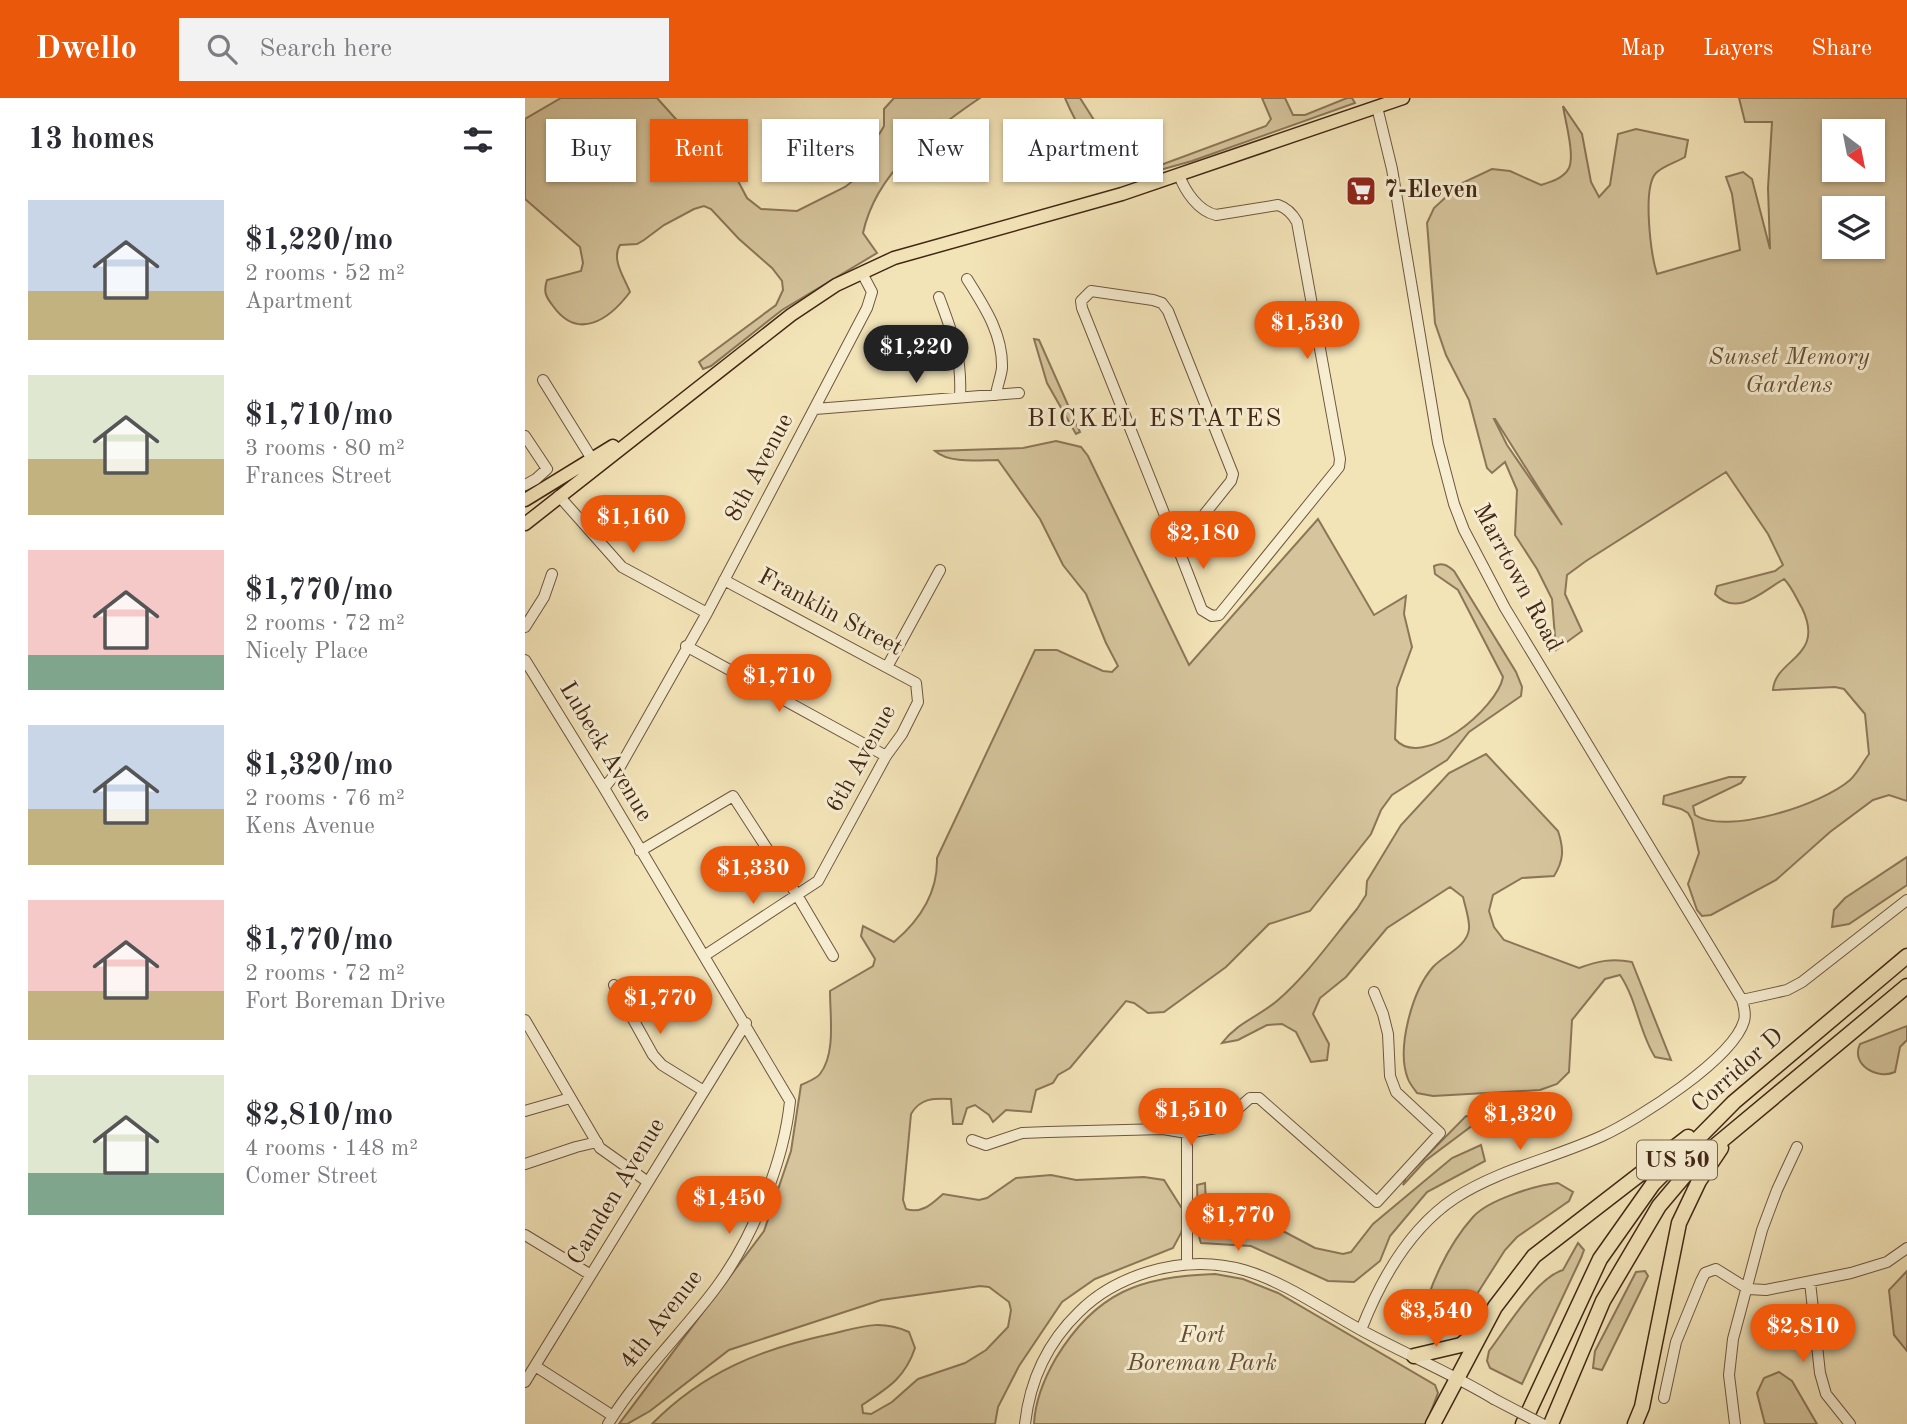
<!DOCTYPE html>
<html lang="en">
<head>
<meta charset="utf-8">
<style>
	body { margin:0; font-family:"Old Standard TT",serif; background:#f2f2f3; color:#2b2b33; height:100vh; display:flex; flex-direction:column; font-size:26px; white-space:nowrap }
	* { box-sizing:border-box; margin:0 }
	p { font-size:23px; color:#7c7c81 }
	.icon { flex:none; width:38px; height:38px; fill:none; stroke:currentColor; stroke-width:2; stroke-linecap:round; stroke-linejoin:round }
	.map { position:relative; flex:1; overflow:hidden }
	.sheet { display:flex; flex-direction:column; background:#fff; width:525px }
	.sheet>* { flex:none }
	.hud { position:absolute; left:21px; top:21px; width:665px; height:63px; display:flex; gap:14px }
	.needle { width:46px; rotate:148deg }
	.controls { position:absolute; left:1297px; top:21px; display:grid; gap:14px }
	.controls a { display:grid; place-items:center; width:63px; height:63px; border-radius:0px; background:#fff; box-shadow:0 2px 5px #0004; font-size:35px }
	.price { position:absolute; translate:-50% -60px; padding:0 16px; border-radius:24px; background:#ea580c; color:#fff; font-size:23px; line-height:46px; filter:drop-shadow(0 2px 4px #0008) }
	.price::after { content:''; position:absolute; left:50%; top:42px; width:21px; height:16px; margin-left:-10px; background:inherit; clip-path:polygon(0 0,100% 0,50% 100%) }
	.price.selected { background:#222; color:#fff }
	ul { padding:0; list-style:none }
	li { display:flex; align-items:center; gap:21px; height:175px; padding:0 28px }
	li span { display:grid; place-items:center; flex:none; width:196px; height:140px; border-radius:0px; color:#555 }
	li>.icon { margin-inline-start:auto }
	span .icon { width:84px; height:84px; fill:#fffc; stroke-width:1 }
	li b { font-size:30px }
	h2 { display:flex; justify-content:space-between; align-items:center; height:84px; padding:0 28px; font-size:30px }
	.tag { padding:0 24px; border-radius:0px; background:#fff; box-shadow:0 2px 5px #0004; font-size:24px; line-height:63px }
	.tag.selected { background:#ea580c; color:#fff }
	header { display:flex; align-items:center; gap:42px; box-sizing:border-box; height:98px; padding:0 35px; background:#ea580c; color:#fff }
	header strong { font-size:33px }
	nav { display:flex; gap:38px; margin-inline-start:auto; font-size:24px }
	.search { width:490px; height:63px; background:#f2f2f3; display:flex; align-items:center; gap:18px; box-sizing:border-box; padding:0 24px; border-radius:0px; color:#7c7c81; font-size:26px }
	main { display:flex; flex:1; min-height:0 }
	.map>svg:first-child { display:block }
	.green { fill:#d5c49c; stroke:#8b7658; stroke-width:2; fill-rule:evenodd }
	.lines { fill:none; stroke-linecap:round; stroke-linejoin:round }
	.minor-casing { stroke:#6e563e; stroke-width:12 }
	.major-casing { stroke:#412715; stroke-width:15 }
	.highway-casing { stroke:#412715; stroke-width:17 }
	.minor { stroke:#f7edd1; stroke-width:10 }
	.major { stroke:#f3e4b8; stroke-width:12 }
	.highway { stroke:#f3e4b8; stroke-width:14 }
	.minor-bridge-casing { stroke:#6e563e; stroke-width:12; stroke-linecap:butt }
	.minor-bridge { stroke:#f7edd1; stroke-width:10 }
	.labels { text-anchor:middle; dominant-baseline:central; stroke-width:6; stroke-linejoin:round; paint-order:stroke }
	.shield { fill:#f7edd1; stroke:#78624d; stroke-width:2 }
	.shield-label { font-size:23px; font-weight:bold; fill:#412715 }
	.poi-label { font-size:24px; font-weight:bold; fill:#412715; stroke:#f7edd1; text-anchor:start }
	.park-label { font-size:24px; font-style:italic; fill:#664e37; stroke:#f7edd1 }
	.street-label { font-size:24px; fill:#412715; stroke:#f7edd1 }
	.neighbourhood-label { font-size:26px; letter-spacing:2px; fill:#412715; stroke:#f7edd1 }
</style>
</head>
<body>
<header>
<strong>Dwello</strong>
<div class="search"><svg class="icon" aria-label="search" viewBox="0 0 24 24"><circle cx="10" cy="10" r="6"/><path d="M15 15l6 6"/></svg>Search here</div>
<nav><a>Map</a><a>Layers</a><a>Share</a></nav>
</header>
<main>
<section class="sheet">
<h2>13 homes<svg class="icon" aria-label="filters" viewBox="0 0 24 24"><path d="M4 7h16M4 17h16"/><circle cx="9" cy="7" r="2"/><circle cx="15" cy="17" r="2"/></svg></h2>
<ul>
<li><span style="background:linear-gradient(#c9d6e8 65%,#c2b280 0)"><svg class="icon" aria-label="home" viewBox="0 0 24 24"><path d="M3 11l9-7 9 7M6 9v11h12V9"/></svg></span><div><b>$1,220/mo</b><p>2 rooms · 52 m²</p><p>Apartment</p></div></li>
<li><span style="background:linear-gradient(#dfe7d0 60%,#c2b280 0)"><svg class="icon" aria-label="home" viewBox="0 0 24 24"><path d="M3 11l9-7 9 7M6 9v11h12V9"/></svg></span><div><b>$1,710/mo</b><p>3 rooms · 80 m²</p><p>Frances Street</p></div></li>
<li><span style="background:linear-gradient(#f6c9c9 75%,#7fa58c 0)"><svg class="icon" aria-label="home" viewBox="0 0 24 24"><path d="M3 11l9-7 9 7M6 9v11h12V9"/></svg></span><div><b>$1,770/mo</b><p>2 rooms · 72 m²</p><p>Nicely Place</p></div></li>
<li><span style="background:linear-gradient(#c9d6e8 60%,#c2b280 0)"><svg class="icon" aria-label="home" viewBox="0 0 24 24"><path d="M3 11l9-7 9 7M6 9v11h12V9"/></svg></span><div><b>$1,320/mo</b><p>2 rooms · 76 m²</p><p>Kens Avenue</p></div></li>
<li><span style="background:linear-gradient(#f6c9c9 65%,#c2b280 0)"><svg class="icon" aria-label="home" viewBox="0 0 24 24"><path d="M3 11l9-7 9 7M6 9v11h12V9"/></svg></span><div><b>$1,770/mo</b><p>2 rooms · 72 m²</p><p>Fort Boreman Drive</p></div></li>
<li><span style="background:linear-gradient(#dfe7d0 70%,#7fa58c 0)"><svg class="icon" aria-label="home" viewBox="0 0 24 24"><path d="M3 11l9-7 9 7M6 9v11h12V9"/></svg></span><div><b>$2,810/mo</b><p>4 rooms · 148 m²</p><p>Comer Street</p></div></li>
</ul>
</section>
<div class="map">
<svg width="1382" height="1326" viewBox="0 0 1382 1326">
	<rect width="100%" height="100%" fill="#f3e4b8"/>
	<filter id="stains"><feTurbulence type="fractalNoise" baseFrequency=".00286" numOctaves="4"/><feColorMatrix values="0 0 0 0 .2 0 0 0 0 .09 0 0 0 0 .02 0 0 0 .5 -.17"/></filter>
	<radialGradient id="worn" r=".72"><stop offset=".6" stop-color="#630" stop-opacity="0"/><stop offset="1" stop-color="#630" stop-opacity=".3"/></radialGradient>
	<path class="green" d="M36,0H132L167,39L201,60L222,100L236,111L272,113L320,89L334,78L337,53L355,35L359,28V11L369,0H455C406,33 351,74 338,135L352,155L257,212L186,268L178,271L174,264L251,207L258,192L257,183L247,170L214,141L186,111L179,108L169,111L139,127L119,142L112,146L95,147C86,161 99,179 105,194C84,222 53,243 28,208C21,199 18,194 22,182L56,173L58,165L55,149L0,101V21Z
		M540,0H555L588,52L591,61L589,70C566,52 551,26 540,0Z
		M737,0H760L768,17H780L822,0H827L830,5L667,63L635,72L625,71L741,28L746,21Z
		M1214,0H1382V703L1364,697L1348,702L1305,734L1251,782L1186,817L1177,818L1172,812L1163,786L1174,755L1167,722L1163,715L1156,711L1138,706L1139,698L1204,679H1220L1216,685L1168,708L1170,717C1202,738 1298,706 1325,682C1332,676 1338,664 1344,656L1340,616L1319,591L1310,589L1248,592C1250,560 1301,560 1277,510C1271,500 1267,489 1259,481C1238,493 1212,520 1190,496L1192,488L1250,473L1258,467L1243,436L1201,374L1061,463L1042,477L1040,496L1057,533L1031,552L1027,501L1012,471L990,437L992,392L980,364L967,375L962,370L944,302L921,257L910,225L902,125L909,110L935,86L967,71L985,73L1016,87C1026,84 1039,80 1044,70C1050,57 1040,22 1038,8L1057,36L1066,84L1074,99L1085,87L1093,36L1111,31L1163,42L1160,59C1152,64 1138,68 1131,75C1117,90 1126,157 1132,176L1215,152L1207,96L1201,79L1218,74L1227,81L1245,151L1243,90L1247,24H1220ZM1309,33H1348V72H1309ZM1309,110H1348V149H1309ZM969,321H970L1037,427L982,347Z
		M509,241L514,242L555,334L551,336L522,285Z
		M531,343L556,349L563,358L664,567L793,421L849,517L881,498L879,516L887,549L872,590L870,641C897,673 972,611 978,579L933,492L910,476L909,468C917,464 922,467 929,473L991,574L997,589L996,598L944,634L922,662L867,697L856,712L846,736L785,813L744,826L701,869L639,914L623,915L609,905L601,903L545,970L533,977L528,985L511,992L506,1014L481,1012L468,1024L464,1017L450,1007L442,1010L437,1026H428L426,1001C409,1000 395,1000 386,1016L378,1102L381,1111C397,1116 407,1106 418,1096L454,1102L462,1100L491,1080L526,1077L551,1082L619,1079L639,1082L661,1117L656,1135L648,1150L570,1181L537,1204L494,1268L473,1309L470,1326H127C178,1274 236,1251 306,1236C336,1229 354,1221 384,1234L390,1250C380,1280 363,1290 337,1307L338,1315L346,1316L367,1304L393,1281L440,1265L461,1252L483,1229L486,1212L484,1204L464,1189L455,1188L356,1202L204,1252L125,1313L102,1326H94L239,1133L266,1053L276,987C282,984 291,981 295,976C311,955 305,919 305,893L348,868L350,861L336,838L338,828L369,844C395,822 413,795 412,760L510,552H532L578,573L587,574L593,568L581,545L561,496L538,467L515,421L473,362C454,362 425,366 410,353L498,350Z
		M961,656L1033,733C1039,751 1039,762 1029,778L997,780L968,797L964,813L969,829L979,842L1054,870C1073,863 1087,860 1107,864L1146,962L1130,959C1114,934 1112,902 1095,877L1080,881L1047,922L1044,974L1032,986L1015,992L908,998L892,995C889,991 885,986 883,981C871,951 887,893 908,869C919,857 942,849 944,831C945,822 940,808 938,799L925,789L862,830L821,879L795,900L788,916L804,946L802,962L786,964L771,934L757,926L742,927L713,942L697,945C714,923 734,919 753,902C783,876 807,841 832,811L841,797L842,783L876,727L924,675Z
		M1382,759V787L1324,826L1307,829L1309,812L1320,800Z
		M1382,928V942L1375,949L1370,974C1353,982 1325,967 1335,946Z
		M1028,1007L1034,1031L1010,1036L994,1035L988,1029L987,1020L1003,1011Z
		M941,1018L956,1021L900,1063L878,1087L881,1079Z
		M956,1047L960,1063L902,1094L865,1138L855,1163L829,1184L803,1183L726,1148L676,1145C671,1136 673,1100 672,1087L680,1085L682,1124L692,1127L711,1124L739,1127L758,1133L790,1150L818,1156L826,1154L848,1126L927,1060Z
		M1033,1085L1048,1094L1044,1103L992,1139L980,1152L931,1229C916,1233 905,1240 895,1226C904,1189 922,1148 948,1119C963,1102 1011,1087 1033,1085Z
		M1053,1145L1059,1152L1056,1160L997,1286L965,1270L962,1263L964,1253C981,1231 1011,1180 1038,1172Z
		M1120,1173L1123,1178L1077,1272L1068,1270L1070,1253L1111,1174Z
		M1382,1173V1253L1369,1237L1364,1192Z
		M690,1176L718,1181L753,1195L910,1287L913,1295L901,1326H509C510,1303 520,1279 531,1260C571,1194 616,1178 690,1176Z
		M1254,1274L1267,1283L1292,1326H1240L1232,1295L1239,1280Z"/>
	<g class="lines">
		<g class="minor-casing">
			<path id="minor" d="M442,181C459,208 478,236 477,270C476,279 472,288 471,297
				M566,193L628,202L637,205L643,213L708,376L706,383L662,438L651,445L557,210L556,203Z
				M414,199C428,237 437,258 435,299
				M18,282L67,361
				M290,311L494,295
				M0,338L22,371L11,381L0,387
				M34,398L97,469L182,515
				M651,445L677,512L687,518L694,517L814,369L815,361L772,124C767,115 762,110 753,107L691,117C673,113 660,93 654,77
				M0,529L19,499L27,476
				M161,548L361,658
				M0,562L79,690L265,1003C259,1064 227,1142 190,1191C157,1235 111,1280 83,1326
				M362,569L415,472
				M79,690L92,674L182,515L342,210L347,194L337,175
				M115,753L208,698L272,797L308,858
				M179,858L293,783L361,658L377,636L393,604L391,585L199,482
				M89,887L128,957L137,967L179,993
				M1217,902L1262,892L1277,884L1382,802
				M0,922L75,1050L123,1084
				M0,1013L45,1000
				M662,1035V1166
				M447,1042L461,1047L497,1035L523,1034L638,1031L662,1035L691,1030L725,1000H734L852,1104L915,1035L871,994L865,978L863,936L858,916L849,894
				M0,1066L51,1049L72,1044
				M0,1137L66,1177
				M1285,1184L1295,1275L1301,1296L1325,1326
				M836,1232C855,1183 885,1130 930,1100C975,1071 1029,1060 1077,1038C1112,1022 1208,961 1219,923C1221,916 1219,909 1217,902L980,510L939,432L929,406L913,345L867,71L852,9
				M10,1268L88,1318
				M0,1284L221,925
				M1139,1300L1151,1244L1176,1183L1180,1175L1191,1171L1223,1191L1241,1192L1326,1175L1362,1164L1382,1150
				M500,1326C505,1281 522,1245 554,1214C574,1194 597,1182 623,1174C713,1147 763,1192 836,1232C880,1256 926,1275 969,1301
				M1210,1326L1204,1277L1208,1241L1237,1132L1252,1092L1272,1049"/>
		</g>
		<g class="major-casing">
			<path id="major" d="M0,402L88,348
				M0,426L266,217L311,187L369,160L597,96L878,0"/>
		</g>
		<g class="highway-casing">
			<path id="highway" d="M889,1258L936,1247L955,1231
				M908,1326L970,1209L1009,1158L1163,1039
				M998,1326L1075,1161L1128,1086L1209,1004L1382,858
				M1026,1326L1078,1203L1134,1108L1172,1063L1382,888
				M1110,1326L1117,1309L1154,1125L1174,1083L1196,1050"/>
		</g>
		<use href="#minor" class="minor"/>
		<use href="#major" class="major"/>
		<use href="#highway" class="highway"/>
		<g class="minor-bridge-casing">
			<path id="minor-bridge" d="M969,1301L1017,1326"/>
		</g>
		<use href="#minor-bridge" class="minor-bridge"/>
	</g>
	<defs>
		<g id="supermarket-square" transform="scale(1.575)"><rect x="-9" y="-9" width="18" height="18" rx="4" fill="#8f2418" stroke="#f7edd1"/><path d="M-6-5.5h2.5l.6 2H6L4.5 2H-2.5L-4.4-4H-6ZM-1.5 3.2a1.3 1.3 0 1 0 .1 0ZM3 3.2a1.3 1.3 0 1 0 .1 0Z" fill="#fff"/></g>
	</defs>
	<g fill-rule="evenodd">
		<use href="#supermarket-square" x="836" y="93"/>
	</g>
	<g class="labels">
		<rect class="shield" x="1112" y="1042.5" width="80" height="39" rx="5"/>
		<g class="shield-label">
			<text x="1152" y="1062">US 50</text>
		</g>
		<g class="poi-label">
			<text x="859" y="93">7-Eleven</text>
		</g>
		<g class="park-label">
			<text x="1264" y="260">Sunset Memory<tspan x="1264" dy="28">Gardens</tspan></text>
			<text x="677" y="1238">Fort<tspan x="677" dy="28">Boreman Park</tspan></text>
		</g>
		<g class="street-label">
			<text transform="translate(235 370) rotate(-62)">8th Avenue</text>
			<text transform="translate(992 480) rotate(62)">Marrtown Road</text>
			<text transform="translate(305 515) rotate(28)">Franklin Street</text>
			<text transform="translate(80 654) rotate(59)">Lubeck Avenue</text>
			<text transform="translate(337 661) rotate(-61)">6th Avenue</text>
			<text transform="translate(1213 973) rotate(-42)">Corridor D</text>
			<text transform="translate(92 1094) rotate(-59)">Camden Avenue</text>
			<text transform="translate(137 1222) rotate(-52)">4th Avenue</text>
		</g>
		<g class="neighbourhood-label">
			<text x="630" y="321">BICKEL ESTATES</text>
		</g>
	</g>
	<rect width="100%" height="100%" filter="url(#stains)"/>
	<rect width="100%" height="100%" fill="url(#worn)"/>
</svg>
<div class="controls">
<a><svg class="needle" viewBox="-14 -14 28 28"><path d="M0-13l5 13h-10z" fill="#e53935"/><path d="M0 13l5-13h-10z" fill="#7c7c81"/></svg></a>
<a><svg class="icon" aria-label="layers" viewBox="0 0 24 24"><path d="M12 4l9 5-9 5-9-5zM3 14l9 5 9-5"/></svg></a>
</div>
<b class="price" style="left:782px;top:263px">$1,530</b>
<b class="price selected" style="left:391px;top:287px">$1,220</b>
<b class="price" style="left:108px;top:457px">$1,160</b>
<b class="price" style="left:678px;top:473px">$2,180</b>
<b class="price" style="left:254px;top:616px">$1,710</b>
<b class="price" style="left:228px;top:808px">$1,330</b>
<b class="price" style="left:135px;top:938px">$1,770</b>
<b class="price" style="left:666px;top:1050px">$1,510</b>
<b class="price" style="left:995px;top:1054px">$1,320</b>
<b class="price" style="left:204px;top:1138px">$1,450</b>
<b class="price" style="left:713px;top:1155px">$1,770</b>
<b class="price" style="left:911px;top:1251px">$3,540</b>
<b class="price" style="left:1278px;top:1266px">$2,810</b>
<div class="hud">
<a class="tag">Buy</a>
<a class="tag selected">Rent</a>
<a class="tag">Filters</a>
<a class="tag">New</a>
<a class="tag">Apartment</a>
</div>
</div>
</main>
</body>
</html>
